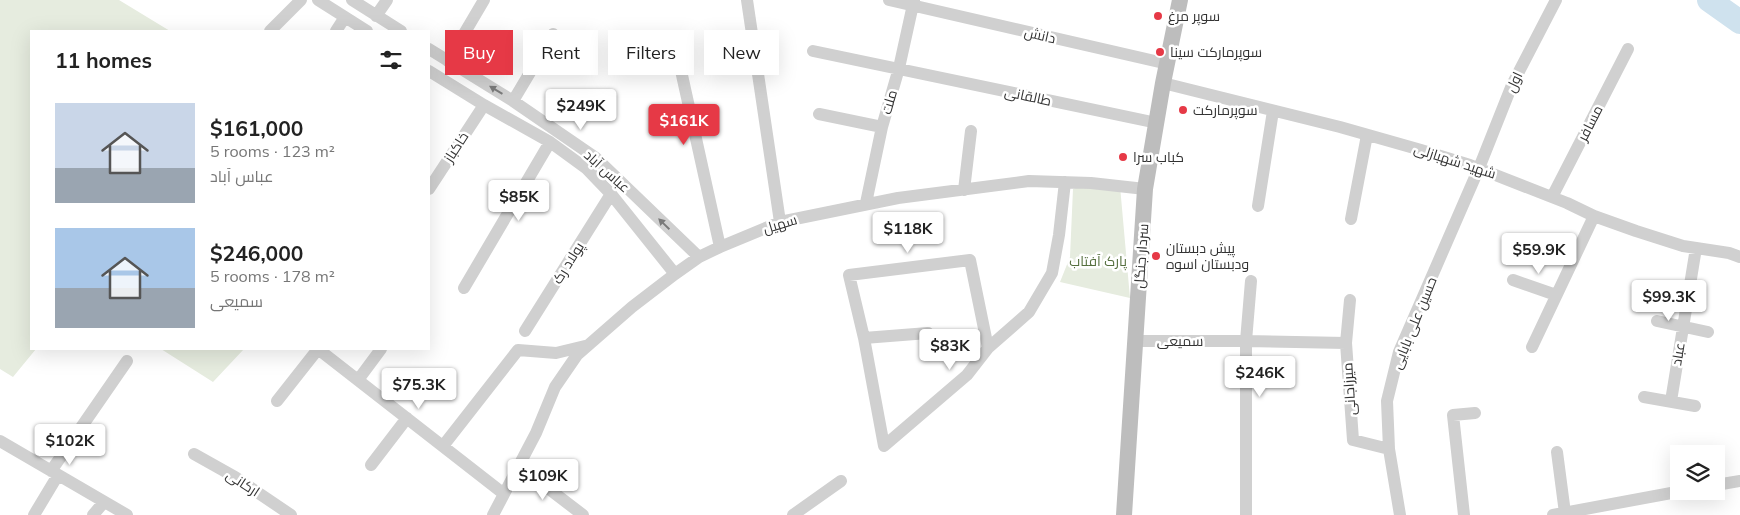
<!DOCTYPE html>
<html lang="en">
<head>
<meta charset="utf-8">
<style>
	body { margin:0; font-family:Mulish,Cairo,sans-serif; background:#f2f2f2; color:#222; height:100vh; display:flex; flex-direction:column; font-size:19px; white-space:nowrap }
	* { box-sizing:border-box; margin:0 }
	p { font-size:16px; color:#767676 }
	.icon { flex:none; width:28px; height:28px; fill:none; stroke:currentColor; stroke-width:2; stroke-linecap:round; stroke-linejoin:round }
	.map { position:relative; flex:1; overflow:hidden }
	.panel { position:absolute; left:30px; top:30px; width:400px; height:320px; display:flex; flex-direction:column; background:#fff; border-radius:0px; box-shadow:0 5px 20px #0002 }
	.panel>* { flex:none }
	.banner { position:absolute; left:445px; top:30px; width:475px; height:45px; display:flex; gap:10px }
	.buttons { position:absolute; left:1670px; top:445px; display:grid; gap:10px }
	.buttons a { display:grid; place-items:center; width:55px; height:55px; border-radius:0px; background:#fff; box-shadow:0 5px 20px #0002; font-size:25px }
	.price { position:absolute; translate:-50% -42px; padding:0 11px; border-radius:5px; background:#fff; color:#222; font-size:16px; line-height:32px; filter:drop-shadow(0 1px 2px #0008) }
	.price::after { content:''; position:absolute; left:50%; top:30px; width:15px; height:11px; margin-left:-8px; background:inherit; clip-path:polygon(0 0,100% 0,50% 100%) }
	.price.active { background:#e63946; color:#fff }
	ul { padding:0; list-style:none }
	li { display:flex; align-items:center; gap:15px; height:125px; padding:0 25px }
	li span { display:grid; place-items:center; flex:none; width:140px; height:100px; border-radius:0px; color:#555 }
	li>.icon { margin-inline-start:auto }
	span .icon { width:60px; height:60px; fill:#fffc; stroke-width:1 }
	li b { font-size:21px }
	h2 { display:flex; justify-content:space-between; align-items:center; height:60px; padding:0 25px; font-size:21px }
	.tag { padding:0 18px; border-radius:0px; background:#fff; box-shadow:0 5px 20px #0002; font-size:18px; line-height:45px }
	.tag.active { background:#e63946; color:#fff }
	.map>svg:first-child { display:block }
	.green { fill:#e6ecdf }
	.lines { fill:none; stroke-linecap:round; stroke-linejoin:round }
	.river { stroke:#cfe2ee; stroke-width:24 }
	.minor { stroke:#d0d0d0; stroke-width:12 }
	.secondary { stroke:#bdbdbd; stroke-width:16 }
	.oneway { fill:#7a7a7a }
	.poi-dot { fill:#e63946; stroke:#fff; stroke-width:2 }
	.labels { text-anchor:middle; dominant-baseline:central; stroke-width:5; stroke-linejoin:round; paint-order:stroke }
	.poi-label { font-size:14px; fill:#333; stroke:#fff; text-anchor:start }
	.street-label { font-size:14px; fill:#333; stroke:#fff }
	.park-label { font-size:14px; fill:#56703f; stroke:#fff }
</style>
</head>
<body>
<div class="map">
<svg width="1740" height="515" viewBox="0 0 1740 515">
	<rect width="100%" height="100%" fill="#fff"/>
	<path class="green" d="M0,0H119L170,31H31V349H36L13,377L0,369Z
		M1091,183L1120,186L1130,298L1060,282L1070,257L1073,189Z
		M161,349H244L213,382Z"/>
	<g class="lines">
		<path class="river" d="M1709,0L1740,22"/>
		<path class="minor" d="M318,0L367,31
			M352,0L401,31
			M747,0L780,222
			M889,0L1168,64
			M376,16L387,0
			M270,31L301,0
			M336,31L345,17
			M674,39L720,247
			M429,49L513,101L596,158L699,257
			M813,51L1157,123
			M448,61L484,0
			M429,71L484,105L550,142L587,169L611,194L675,274
			M1163,83L1340,127L1421,150L1470,165L1567,203L1594,216L1636,231L1683,246L1729,253L1740,257
			M513,101L553,34
			M819,114L882,127
			M429,189L484,105
			M964,190L971,131
			M1552,197L1628,49
			M866,203L882,127L899,68L914,0
			M1258,206L1273,111
			M1351,219L1367,135
			M1513,280L1556,295
			M464,288L550,142
			M1350,300L1346,343L1353,440L1389,449
			M1657,321L1708,332
			M525,331L611,194
			M864,338L928,333
			M1135,341H1246L1346,343
			M1532,347L1594,216
			M988,348L970,260L849,275L864,338L884,446L967,375L988,348L1029,312L1052,273L1059,235L1065,182
			M318,349L504,494
			M358,380L381,349
			M1644,397L1695,406
			M277,401L318,349
			M1671,401L1696,248
			M0,441L127,515
			M443,446L518,350L556,353L585,346
			M1557,452L1565,513
			M194,454L235,477L291,515
			M371,465L407,418
			M519,466L583,515
			M51,471L127,361
			M1716,485L1740,481
			M34,515L58,475
			M93,515L104,502
			M493,515L536,433L555,387L577,355L632,307L675,274L699,257L720,247L780,222L898,198L1029,181L1091,183L1145,189
			M793,515L841,481
			M1246,515V341L1251,281
			M1400,515L1389,449L1387,401L1399,352L1479,168L1512,85L1556,0
			M1464,515L1453,415L1475,413
			M1553,515L1682,491"/>
		<path class="secondary" d="M1124,515L1145,189L1163,83L1180,0"/>
	</g>
	<defs><path id="oneway-solid" d="M-6-.8H1V-3.2L6.5 0L1 3.2V.8H-6Z" transform="scale(1.25)"/></defs>
	<g class="oneway">
		<use href="#oneway-solid" transform="translate(496 90) rotate(-149)"/>
		<use href="#oneway-solid" transform="translate(664 224) rotate(-136)"/>
	</g>
	<g class="poi-dot">
		<circle cx="1158" cy="16" r="5"/>
		<circle cx="1160" cy="52" r="5"/>
		<circle cx="1183" cy="110" r="5"/>
		<circle cx="1123" cy="157" r="5"/>
		<circle cx="1156" cy="256" r="5"/>
	</g>
	<g class="labels">
		<g class="poi-label">
			<text x="1168" y="16">سوپر مرغ</text>
			<text x="1170" y="52">سوپرمارکت سینا</text>
			<text x="1193" y="110">سوپرمارکت</text>
			<text x="1133" y="157">کباب سرا</text>
			<text x="1166" y="248">پیش دبستان<tspan x="1166" dy="16">ودبستان اسوه</tspan></text>
		</g>
		<g class="street-label">
			<text transform="translate(1040 35) rotate(13)">دانش</text>
			<text transform="translate(1514 82) rotate(-65)">اول</text>
			<text transform="translate(1028 96) rotate(12)">طالقانی</text>
			<text transform="translate(889 102) rotate(-74)">ملت</text>
			<text transform="translate(1590 123) rotate(-63)">مسافر</text>
			<text transform="translate(456 147) rotate(-57)">خاکباز</text>
			<text transform="translate(1455 161) rotate(18)">شهید شهبازلی</text>
			<text transform="translate(607 171) rotate(42)">عباس آباد</text>
			<text transform="translate(780 224) rotate(-17)">سهیل</text>
			<text transform="translate(1141 256) rotate(-86)">سردار جنگل</text>
			<text transform="translate(568 263) rotate(-58)">پولاد رک</text>
			<text transform="translate(1414 323) rotate(-68)">حسین علی بابایی</text>
			<text x="1180" y="341">سمیعی</text>
			<text transform="translate(1678 354) rotate(-81)">عباد</text>
			<text transform="translate(1349 389) rotate(-94)">میرزاجانی</text>
			<text transform="translate(243 483) rotate(33)">ارکانی</text>
		</g>
		<g class="park-label">
			<text x="1098" y="261">پارک آفتاب</text>
		</g>
	</g>
</svg>
<div class="buttons">
<a><svg class="icon" aria-label="layers" viewBox="0 0 24 24"><path d="M12 4l9 5-9 5-9-5zM3 14l9 5 9-5"/></svg></a>
</div>
<b class="price" style="left:581px;top:131px">$249K</b>
<b class="price active" style="left:684px;top:146px">$161K</b>
<b class="price" style="left:519px;top:222px">$85K</b>
<b class="price" style="left:908px;top:254px">$118K</b>
<b class="price" style="left:1539px;top:275px">$59.9K</b>
<b class="price" style="left:1669px;top:322px">$99.3K</b>
<b class="price" style="left:950px;top:371px">$83K</b>
<b class="price" style="left:1260px;top:398px">$246K</b>
<b class="price" style="left:419px;top:410px">$75.3K</b>
<b class="price" style="left:70px;top:466px">$102K</b>
<b class="price" style="left:543px;top:501px">$109K</b>
<div class="banner">
<a class="tag active">Buy</a>
<a class="tag">Rent</a>
<a class="tag">Filters</a>
<a class="tag">New</a>
</div>
<section class="panel">
<h2>11 homes<svg class="icon" aria-label="filters" viewBox="0 0 24 24"><path d="M4 7h16M4 17h16"/><circle cx="9" cy="7" r="2"/><circle cx="15" cy="17" r="2"/></svg></h2>
<ul>
<li><span style="background:linear-gradient(#c9d6e8 65%,#9aa5b1 0)"><svg class="icon" aria-label="home" viewBox="0 0 24 24"><path d="M3 11l9-7 9 7M6 9v11h12V9"/></svg></span><div><b>$161,000</b><p>5 rooms · 123 m²</p><p>عباس آباد</p></div></li>
<li><span style="background:linear-gradient(#a9c7e8 60%,#9aa5b1 0)"><svg class="icon" aria-label="home" viewBox="0 0 24 24"><path d="M3 11l9-7 9 7M6 9v11h12V9"/></svg></span><div><b>$246,000</b><p>5 rooms · 178 m²</p><p>سمیعی</p></div></li>
</ul>
</section>
</div>
</body>
</html>
